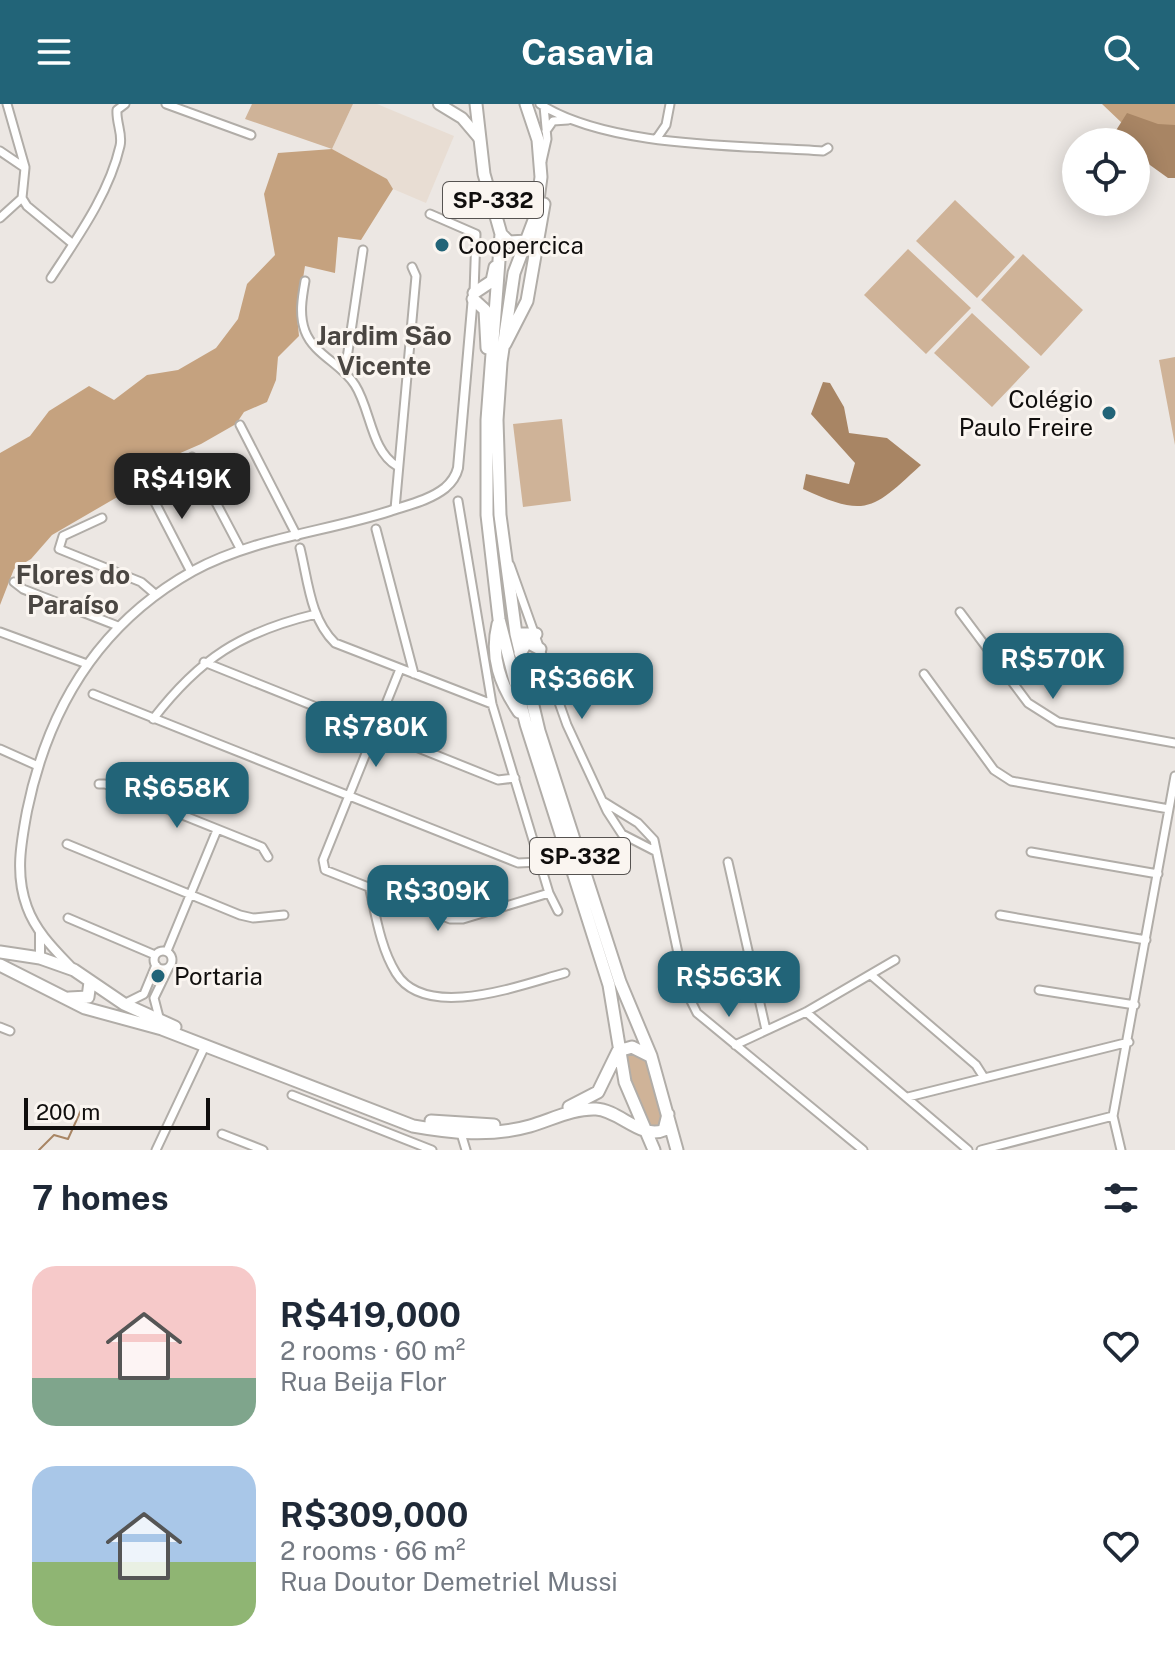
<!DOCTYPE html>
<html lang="en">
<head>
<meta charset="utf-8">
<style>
	body { margin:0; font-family:"Public Sans",sans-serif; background:#f2f2f3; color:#1f2937; height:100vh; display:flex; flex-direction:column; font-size:30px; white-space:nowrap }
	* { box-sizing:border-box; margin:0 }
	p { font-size:26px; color:#747a83 }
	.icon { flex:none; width:44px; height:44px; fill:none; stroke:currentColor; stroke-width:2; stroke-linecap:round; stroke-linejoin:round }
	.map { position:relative; height:1046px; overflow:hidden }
	.drawer { display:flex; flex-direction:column; background:#fff; flex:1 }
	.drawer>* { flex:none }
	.buttons { position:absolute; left:1062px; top:24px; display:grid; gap:16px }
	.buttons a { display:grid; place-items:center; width:88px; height:88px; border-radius:50%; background:#fff; box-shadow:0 4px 20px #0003; font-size:40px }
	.scale { position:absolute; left:24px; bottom:20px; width:186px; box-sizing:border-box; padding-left:8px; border:4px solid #100e0d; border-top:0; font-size:22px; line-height:28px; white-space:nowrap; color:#100e0d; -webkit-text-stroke:6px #faf5f0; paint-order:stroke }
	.price { position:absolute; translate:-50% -68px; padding:0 18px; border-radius:16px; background:#226478; color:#fff; font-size:26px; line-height:52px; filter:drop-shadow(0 2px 4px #0008) }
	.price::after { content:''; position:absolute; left:50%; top:48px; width:24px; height:18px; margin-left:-12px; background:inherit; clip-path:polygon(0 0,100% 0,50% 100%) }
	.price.on { background:#222; color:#fff }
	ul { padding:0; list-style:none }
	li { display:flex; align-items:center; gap:24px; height:200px; padding:0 32px }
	li span { display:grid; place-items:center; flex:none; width:224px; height:160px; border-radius:24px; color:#555 }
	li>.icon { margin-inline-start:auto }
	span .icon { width:96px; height:96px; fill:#fffc; stroke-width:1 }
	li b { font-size:34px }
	h2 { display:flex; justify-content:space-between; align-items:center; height:96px; padding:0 32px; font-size:34px }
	header { display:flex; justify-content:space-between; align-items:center; height:104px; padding:0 32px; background:#226478; color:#fff; font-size:36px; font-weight:700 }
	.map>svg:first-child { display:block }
	.built { fill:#e8ddd3 }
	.green { fill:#cfb398 }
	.forest { fill:#c5a27f }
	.water { fill:#a88564 }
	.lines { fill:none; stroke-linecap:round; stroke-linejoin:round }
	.stream { stroke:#a88564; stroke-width:2 }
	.minor-casing { stroke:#b1ada8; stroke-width:11 }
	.tertiary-casing { stroke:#b1ada8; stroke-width:12 }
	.secondary-casing { stroke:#b1ada8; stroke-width:14 }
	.primary-casing { stroke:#b1ada8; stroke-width:15 }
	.minor { stroke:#fff; stroke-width:7 }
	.tertiary { stroke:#fff; stroke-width:8 }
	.secondary { stroke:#fff; stroke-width:10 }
	.primary { stroke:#fff; stroke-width:11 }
	.poi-dot { fill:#226478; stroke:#faf5f0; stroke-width:3 }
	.labels { text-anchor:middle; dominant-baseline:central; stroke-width:6; stroke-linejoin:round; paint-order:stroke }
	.shield { fill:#faf5f0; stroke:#565351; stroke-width:2 }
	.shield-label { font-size:22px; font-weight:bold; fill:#100e0d }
	.poi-label { font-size:24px; fill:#100e0d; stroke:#faf5f0; text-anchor:start }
	.neighbourhood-label { font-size:26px; font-weight:bold; fill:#4a4642; stroke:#faf5f0 }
</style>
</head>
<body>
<header><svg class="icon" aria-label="menu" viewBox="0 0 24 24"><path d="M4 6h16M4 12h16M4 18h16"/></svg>Casavia<svg class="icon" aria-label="search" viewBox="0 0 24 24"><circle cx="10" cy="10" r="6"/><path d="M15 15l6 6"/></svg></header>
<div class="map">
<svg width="1175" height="1046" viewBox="0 0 1175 1046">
	<rect width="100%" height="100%" fill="#ece7e3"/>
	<path class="built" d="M353,0H377L454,32L426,99L393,85L387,75L332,45Z"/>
	<path class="green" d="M252,0H353L332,45L245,15Z
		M955,96L1015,153L977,194L916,137Z
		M908,145L971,204L926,250L864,191Z
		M1023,150L1083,206L1041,252L981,196Z
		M972,209L1030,263L992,303L934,249Z
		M1175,253V341L1159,256Z
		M562,315L571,397L523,403L513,320Z
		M628,947L643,949L663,1013V1020L655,1025L648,1021C639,996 628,976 623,951Z"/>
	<path class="forest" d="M1102,0H1175V34L1122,19Z
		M332,45L387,75L393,85L361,136L338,133L335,169L305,162L297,212L299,232L278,253L276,276L267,298L244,308L236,320L201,340L155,360L138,381L52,431L31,455L14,465L0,501V349L30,332L49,307L89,282L114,296L147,271L178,266L216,244L238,215L247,180L275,151L264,90L278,49Z"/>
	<path class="water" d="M1127,9L1158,20L1175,21V74H1168L1136,51V38H1119L1115,28Z
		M823,278L830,279L844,303L849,329L887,334L921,361C872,406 867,414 803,385L806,370L849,380L855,359L811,310Z"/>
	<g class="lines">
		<path class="stream" d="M39,1046L54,1031L68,1035L82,1004"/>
		<g class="minor-casing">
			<path id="minor" d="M7,0L25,63
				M166,0L251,31
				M540,0C609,44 740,41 823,47L828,44
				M546,27L553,17L568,16
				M657,34L666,21L670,0
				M0,47L25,64L22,94L27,102L73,140
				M542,57L547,35L544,2
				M430,110L476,130L474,189
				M0,114L22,94
				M51,174C77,134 109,90 120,42C123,30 116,19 117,6L125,0
				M305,177C302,194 299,211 305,227C314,251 342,260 355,281C371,306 371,347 397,362
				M345,268L363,146
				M240,321L297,432
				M192,353L241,446
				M146,381L191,468
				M458,397L492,600L549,789L558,807
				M395,405L416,172L412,163
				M102,414L63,432L59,445L141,478L155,490
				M376,425L414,570
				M300,444C308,476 310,515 335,539L492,600
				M510,461L567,621L607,707L622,730L655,747
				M14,478L23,485L118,522
				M960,508L1028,599L1058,618L1175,639
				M0,528L87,560
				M204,558L498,676L515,674
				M400,565L323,756L325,766L450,815H463L549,789
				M924,570L994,666L1011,677L1169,705
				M93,590L518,759L539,758
				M153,615C200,554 241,528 316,510
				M0,645L38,662
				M99,680H105L262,743L268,753
				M604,698L638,719L654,736L686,887L697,909L863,1046
				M67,740L240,811L253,814L284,811
				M1031,748L1158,770
				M728,758L766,926
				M370,786C376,813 381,845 396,869C426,918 523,880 565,869
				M1000,811L1146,836
				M68,814L155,851
				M154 856a9 9 0 1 1 18 0a9 9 0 1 1-18 0Z
				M167,847L217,726
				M871,871L976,961L983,972
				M1039,886L1135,901
				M124,900L144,890L156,861
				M806,908L968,1046
				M160,917L154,894L169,863
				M0,923L10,927
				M735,941L806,908L895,856
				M292,991L432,1046
				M908,993L1129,938
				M460,1026L466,1046
				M222,1030L263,1046
				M156,1046L205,942
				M981,1046L1113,1012
				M1121,1046L1113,1012L1175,672"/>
		</g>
		<g class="tertiary-casing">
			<path id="tertiary" d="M40,829V854
				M73,865C55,846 36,828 27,803C15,771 21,739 27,707C48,604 100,519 193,467C253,434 325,428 390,407C408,401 430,396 445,384C452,378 456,372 458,364L473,192"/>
		</g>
		<g class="secondary-casing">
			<path id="secondary" d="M439,0L462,14L479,34"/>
		</g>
		<g class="primary-casing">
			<path id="primary" d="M476,0L484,70L501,130L487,316V411L499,515L526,620L609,881L625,978L654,1046
				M526,0L538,36L541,73L536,111L514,169L501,258L497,316L500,411L516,530L539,627L620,878L651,952L677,1046
				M501,130L509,138L527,137
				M474,189L492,177L495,163
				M473,195L485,206L487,244
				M505,240L527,197L544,100
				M498,520C490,553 500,580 519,608
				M516,530H536
				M520,549L527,538L540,545
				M0,848L40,854L74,866L124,900L175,923
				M0,861L85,904L162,925L413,1022C452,1029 491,1033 530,1022C551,1016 573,1004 596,1005C619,1006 642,1036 664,1026L668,1010
				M69,894L88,893L90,878
				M569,1003L598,988L618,947L632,943L650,952
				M431,1017L494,1021"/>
		</g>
		<use href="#minor" class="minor"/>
		<use href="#tertiary" class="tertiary"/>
		<use href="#secondary" class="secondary"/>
		<use href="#primary" class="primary"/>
	</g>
	<g class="poi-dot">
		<circle cx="442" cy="141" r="8"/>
		<circle cx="1109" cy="309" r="8"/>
		<circle cx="158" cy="872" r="8"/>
	</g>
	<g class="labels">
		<g class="shield">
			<rect x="443" y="78" width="100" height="36" rx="6"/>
			<rect x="530" y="734" width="100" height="36" rx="6"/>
		</g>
		<g class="shield-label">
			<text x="493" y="96">SP-332</text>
			<text x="580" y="752">SP-332</text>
		</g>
		<g class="poi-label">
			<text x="458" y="141">Coopercica</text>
			<text x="1093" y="295" text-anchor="end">Colégio<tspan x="1093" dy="28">Paulo Freire</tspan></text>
			<text x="174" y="872">Portaria</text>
		</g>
		<g class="neighbourhood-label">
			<text x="384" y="231">Jardim São<tspan x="384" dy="30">Vicente</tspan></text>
			<text x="73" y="470">Flores do<tspan x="73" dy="30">Paraíso</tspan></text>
		</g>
	</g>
</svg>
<div class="buttons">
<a><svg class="icon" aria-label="locate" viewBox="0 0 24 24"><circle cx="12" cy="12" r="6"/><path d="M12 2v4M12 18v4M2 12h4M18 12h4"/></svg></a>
</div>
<div class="scale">200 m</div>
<b class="price on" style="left:182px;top:417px">R$419K</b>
<b class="price" style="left:1053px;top:597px">R$570K</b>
<b class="price" style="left:582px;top:617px">R$366K</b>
<b class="price" style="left:376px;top:665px">R$780K</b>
<b class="price" style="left:177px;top:726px">R$658K</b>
<b class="price" style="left:438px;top:829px">R$309K</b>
<b class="price" style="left:729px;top:915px">R$563K</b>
</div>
<section class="drawer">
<h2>7 homes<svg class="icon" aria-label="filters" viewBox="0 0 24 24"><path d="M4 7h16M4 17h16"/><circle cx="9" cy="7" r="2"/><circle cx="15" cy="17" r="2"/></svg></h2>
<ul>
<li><span style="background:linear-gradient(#f6c9c9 70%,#7fa58c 0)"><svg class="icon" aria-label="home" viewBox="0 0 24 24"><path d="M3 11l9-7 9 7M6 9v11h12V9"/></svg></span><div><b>R$419,000</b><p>2 rooms · 60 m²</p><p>Rua Beija Flor</p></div><svg class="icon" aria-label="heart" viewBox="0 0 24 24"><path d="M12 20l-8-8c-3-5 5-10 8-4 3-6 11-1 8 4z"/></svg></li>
<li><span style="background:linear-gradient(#a9c7e8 60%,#8fb573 0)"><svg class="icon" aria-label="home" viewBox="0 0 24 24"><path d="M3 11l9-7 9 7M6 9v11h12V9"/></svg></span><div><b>R$309,000</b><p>2 rooms · 66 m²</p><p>Rua Doutor Demetriel Mussi</p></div><svg class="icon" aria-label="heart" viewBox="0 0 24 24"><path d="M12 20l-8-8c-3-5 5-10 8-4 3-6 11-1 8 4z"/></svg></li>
</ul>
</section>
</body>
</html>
